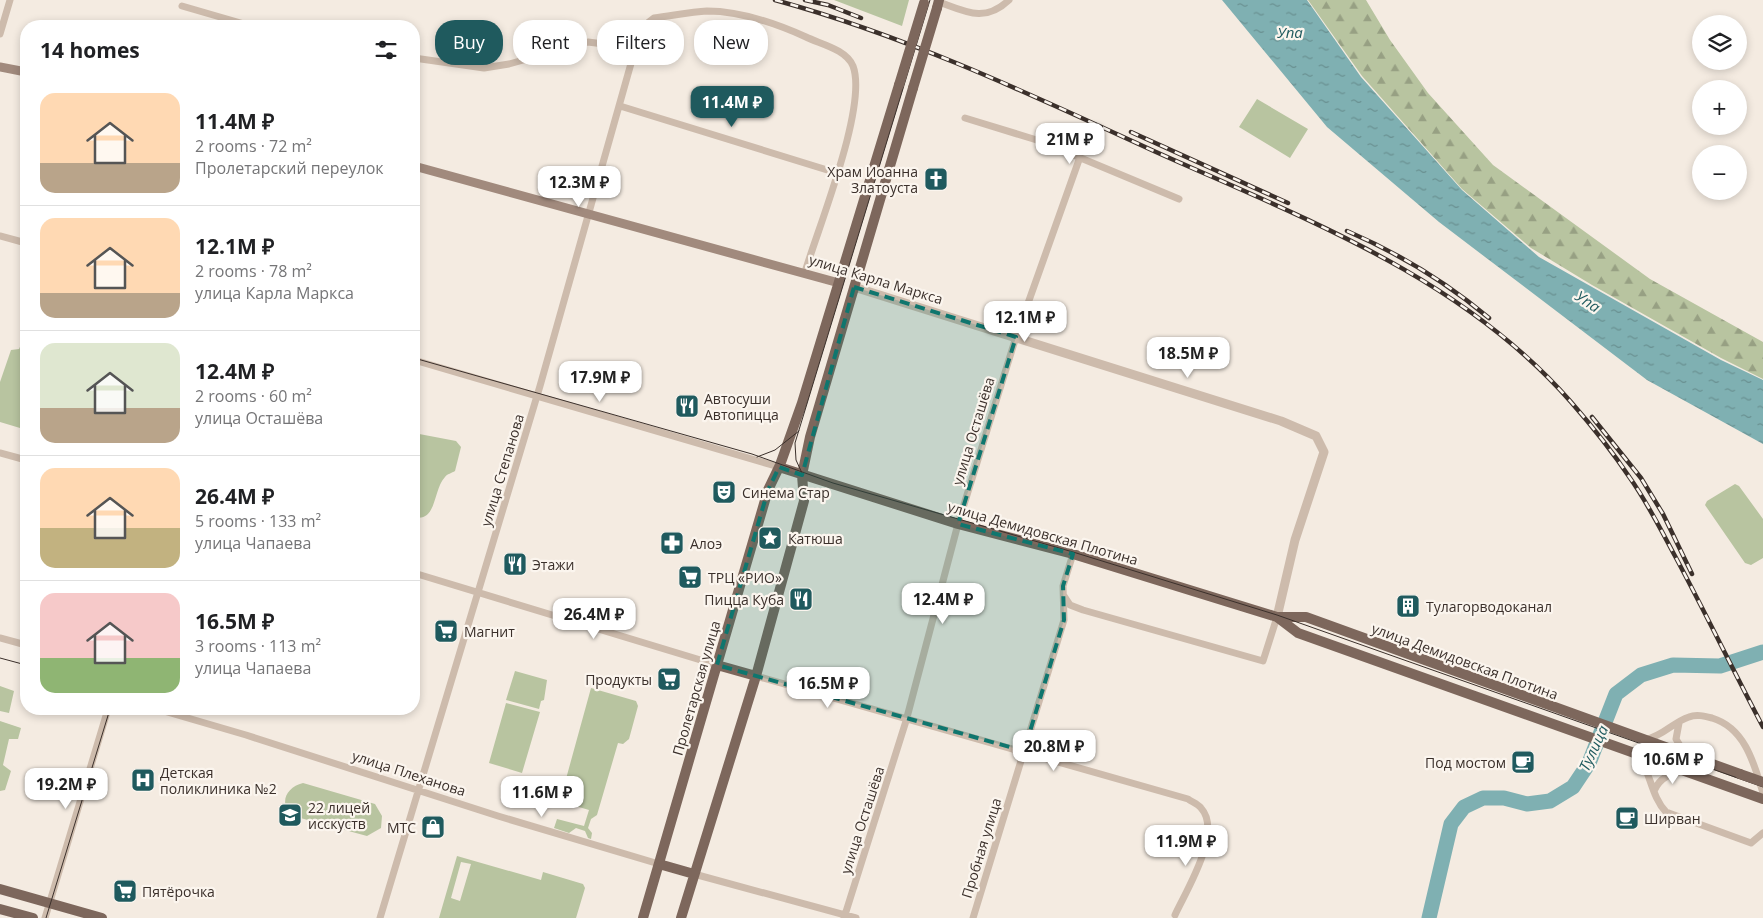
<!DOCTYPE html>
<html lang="en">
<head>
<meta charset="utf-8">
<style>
	body { margin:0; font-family:"Open Sans",sans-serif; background:#f6f6f6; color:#202124; height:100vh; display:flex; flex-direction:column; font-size:19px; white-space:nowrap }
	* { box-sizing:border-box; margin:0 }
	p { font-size:16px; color:#757577 }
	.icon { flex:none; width:28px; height:28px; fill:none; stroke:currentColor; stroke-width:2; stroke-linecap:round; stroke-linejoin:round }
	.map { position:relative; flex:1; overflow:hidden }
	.sheet { position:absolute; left:20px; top:20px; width:400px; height:695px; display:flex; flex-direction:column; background:#fff; border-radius:20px; box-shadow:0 2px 8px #0003 }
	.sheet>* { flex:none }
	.guide { position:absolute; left:435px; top:20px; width:475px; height:45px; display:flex; gap:10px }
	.fabs { position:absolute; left:1692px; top:15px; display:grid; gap:10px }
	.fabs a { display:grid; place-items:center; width:55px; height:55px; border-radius:50%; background:#fff; box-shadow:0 2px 8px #0003; font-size:25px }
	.price { position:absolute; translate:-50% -42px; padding:0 11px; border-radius:10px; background:#fff; color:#222; font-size:16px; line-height:32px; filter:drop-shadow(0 1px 2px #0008) }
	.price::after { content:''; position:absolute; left:50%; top:30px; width:15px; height:11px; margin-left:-8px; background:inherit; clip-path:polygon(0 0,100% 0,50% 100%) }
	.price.selected { background:#1f5a5e; color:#fff }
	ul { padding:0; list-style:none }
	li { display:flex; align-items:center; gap:15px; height:125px; padding:0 20px }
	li+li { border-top:1px solid #e0e0e0 }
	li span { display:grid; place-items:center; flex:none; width:140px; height:100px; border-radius:15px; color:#555 }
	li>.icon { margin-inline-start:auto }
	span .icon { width:60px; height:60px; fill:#fffc; stroke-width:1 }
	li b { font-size:21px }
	h2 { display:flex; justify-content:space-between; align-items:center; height:60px; padding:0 20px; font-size:21px }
	.tag { padding:0 18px; border-radius:20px; background:#fff; box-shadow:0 2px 8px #0003; font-size:18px; line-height:45px }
	.tag.selected { background:#1f5a5e; color:#fff }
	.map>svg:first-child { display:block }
	.green { fill:#b8c4a0; fill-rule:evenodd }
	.forest { fill:url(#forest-firs) }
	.water { fill:url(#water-ripples) }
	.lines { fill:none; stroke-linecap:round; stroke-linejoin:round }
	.river { stroke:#7fb0b2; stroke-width:15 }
	.minor { stroke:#cdbbac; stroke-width:7 }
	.tertiary { stroke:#cdbbac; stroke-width:9 }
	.secondary { stroke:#a18a7d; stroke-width:9 }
	.primary { stroke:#7d675c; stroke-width:10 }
	.tram { stroke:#3b302b; stroke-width:1 }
	.rail-casing { stroke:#3b302b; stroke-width:4.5 }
	.rail { stroke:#fbf5ee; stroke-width:2.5; stroke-dasharray:8; stroke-linecap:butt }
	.primary-bridge { stroke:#7d675c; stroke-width:10 }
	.marked { fill:#0f766e; fill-opacity:0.2; stroke:#0f766e; stroke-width:4; stroke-dasharray:10 6; stroke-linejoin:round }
	.labels { text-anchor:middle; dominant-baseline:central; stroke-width:4.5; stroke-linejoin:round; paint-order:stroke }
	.poi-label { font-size:14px; fill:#3b302b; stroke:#fbf5ee; text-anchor:start }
	.street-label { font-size:14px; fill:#3b302b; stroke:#fbf5ee }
	.water-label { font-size:15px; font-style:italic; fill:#1f5a5e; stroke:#fbf5ee }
</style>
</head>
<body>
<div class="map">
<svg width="1763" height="918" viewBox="0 0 1763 918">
	<defs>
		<pattern id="forest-firs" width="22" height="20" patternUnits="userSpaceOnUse" patternTransform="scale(1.25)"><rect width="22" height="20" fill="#b8c4a0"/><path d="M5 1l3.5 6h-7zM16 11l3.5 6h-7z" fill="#97a083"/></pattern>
		<pattern id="water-ripples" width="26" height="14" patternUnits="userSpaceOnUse" patternTransform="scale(1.25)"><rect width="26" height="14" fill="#7fb0b2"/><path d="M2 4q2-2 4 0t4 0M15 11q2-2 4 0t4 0" fill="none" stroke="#699091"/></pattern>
	</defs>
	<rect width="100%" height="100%" fill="#f4ebe1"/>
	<path class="green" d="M834,0H909L902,26Z
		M1257,99L1308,129L1290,158L1239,127Z
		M25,336L26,408L20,428L0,422V382L11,350L19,349Z
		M414,433L456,441L461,447L455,471C452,473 447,474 445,477C433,489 437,523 414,517V460H416L420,446L414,444Z
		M1735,484L1739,486L1763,519V558L1751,565L1745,563L1705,505L1707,501Z
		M515,671L547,680L544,700L541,701L539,709L506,700Z
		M0,686L14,691L9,713L0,711Z
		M591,688L636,701L638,706L629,739L623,744L618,743L597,815L591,819L588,828L592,833L591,839L588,838L585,831L576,828L569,833L554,828L557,819L584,826L589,810L562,802L561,797Z
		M506,703L540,712L522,773L489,763Z
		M0,721L21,728L18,739H9L3,765L11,771L5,790L0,791Z
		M303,783L375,804L382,816L381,828L367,836L293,816C278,804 286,787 303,783Z
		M457,856L541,880L543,872L583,884L585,888L576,918H439ZM461,862L471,864L460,901L451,898Z"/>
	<path class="forest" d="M1308,0H1366L1390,40L1428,93L1493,165L1650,279L1763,342V379L1721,358L1592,285L1531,248L1462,189L1362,76Z"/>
	<path class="water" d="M1222,0H1307L1361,77L1462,190L1539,257L1721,360L1763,380V444L1647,380L1439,222L1327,127Z"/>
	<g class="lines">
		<path class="river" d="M1429,918L1451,824L1464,807L1483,798H1504L1527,804L1550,801L1573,787L1589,763L1616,694L1641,675L1673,665L1720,666L1763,652"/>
		<path class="minor" d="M939,2C966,12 985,23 1009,0
			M182,6L251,26
			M0,34L10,0
			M414,58L484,68L509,64L588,42L635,48
			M620,106L837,173
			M965,118L1040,141L1179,199
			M0,236L26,243
			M414,360L779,467
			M0,453L26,460
			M414,573L717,665
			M1064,596L1070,605L1083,610L1263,661L1277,617
			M0,638L26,645
			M756,676C900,717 1044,758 1188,799C1192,802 1198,804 1201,808C1223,832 1186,891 1175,915
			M157,709L246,735L498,816L659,864
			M1679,723L1676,739L1685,754
			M1645,740C1665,735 1673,722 1689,717C1696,714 1704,716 1712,718C1745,728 1754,763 1763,793
			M1638,755C1651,773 1651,796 1666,812L1751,843L1763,833
			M1654,791C1660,777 1670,774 1684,771
			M694,874L856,918
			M45,918L108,709
			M380,918L540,386L641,28L654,18C671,16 690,12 707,11C741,11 775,23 806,37C820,44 846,49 853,66C868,106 818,228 805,272
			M844,918L906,721L958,524L1016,337L1080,157
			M973,918L1064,620L1063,586L1073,554"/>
		<path class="tertiary" d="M854,287L1281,421L1316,436L1324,452L1295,540L1277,617"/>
		<path class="secondary" d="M0,67L26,72
			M414,166L839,283"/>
		<path class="primary" d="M937,8L939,0
			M779,467L958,524L1073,554L1277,617H1306L1740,774
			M1277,617L1298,633L1763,799
			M717,665L756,676
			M659,864L694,874
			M0,889L102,918
			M0,909L33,918
			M643,918L768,490L780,465L802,403L899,85
			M681,918L756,676L804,501L802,475L810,437L913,88"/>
		<path class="tram" d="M414,358L752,454L833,483L1073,552L1277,615L1763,787
			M757,457L775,450L799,431
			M802,473L796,460L795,443L930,0
			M0,658L26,665
			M46,918L110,709"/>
		<g class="rail-casing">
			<path id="rail" d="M775,0C907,36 1032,95 1156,152C1303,218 1462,277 1571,402C1592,426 1612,451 1630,478C1647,502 1661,530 1675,556C1705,612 1733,670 1763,727
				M805,0L828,5L861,18
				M1131,132L1288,203
				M1347,231C1398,253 1446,282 1489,318
				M1592,417L1641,478L1663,514L1692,574"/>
		</g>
		<use href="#rail" class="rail"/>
		<path class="primary-bridge" d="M899,85L924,3
			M913,88L937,8
			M1740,774L1763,782"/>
	</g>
	<path class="marked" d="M854,287L1016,337L958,524L1073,554L1063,586L1064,620L1024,751L717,665L768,490L779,467L802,475Z"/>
	<defs>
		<g id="church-square" transform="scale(1.25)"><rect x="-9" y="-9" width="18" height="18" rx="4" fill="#1f5a5e" stroke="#fbf5ee"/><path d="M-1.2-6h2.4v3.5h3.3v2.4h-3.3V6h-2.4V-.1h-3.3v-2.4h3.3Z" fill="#fff"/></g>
		<g id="restaurant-square" transform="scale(1.25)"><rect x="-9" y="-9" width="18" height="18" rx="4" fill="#1f5a5e" stroke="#fbf5ee"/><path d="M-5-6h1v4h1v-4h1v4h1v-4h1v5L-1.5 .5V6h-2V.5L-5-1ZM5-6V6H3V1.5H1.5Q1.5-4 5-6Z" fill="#fff"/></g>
		<g id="theatre-square" transform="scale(1.25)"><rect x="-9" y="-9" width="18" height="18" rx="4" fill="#1f5a5e" stroke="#fbf5ee"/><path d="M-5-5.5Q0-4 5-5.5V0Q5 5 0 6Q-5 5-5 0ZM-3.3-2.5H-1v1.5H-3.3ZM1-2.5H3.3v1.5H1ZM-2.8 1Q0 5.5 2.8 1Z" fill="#fff"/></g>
		<g id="sight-square" transform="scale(1.25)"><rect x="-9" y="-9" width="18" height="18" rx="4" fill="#1f5a5e" stroke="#fbf5ee"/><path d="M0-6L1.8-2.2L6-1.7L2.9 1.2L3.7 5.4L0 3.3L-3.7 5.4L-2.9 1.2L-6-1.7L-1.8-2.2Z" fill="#fff"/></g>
		<g id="pharmacy-square" transform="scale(1.25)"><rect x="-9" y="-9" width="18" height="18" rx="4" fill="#1f5a5e" stroke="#fbf5ee"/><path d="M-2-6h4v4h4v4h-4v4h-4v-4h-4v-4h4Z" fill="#fff"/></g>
		<g id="supermarket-square" transform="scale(1.25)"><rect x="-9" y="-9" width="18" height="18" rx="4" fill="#1f5a5e" stroke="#fbf5ee"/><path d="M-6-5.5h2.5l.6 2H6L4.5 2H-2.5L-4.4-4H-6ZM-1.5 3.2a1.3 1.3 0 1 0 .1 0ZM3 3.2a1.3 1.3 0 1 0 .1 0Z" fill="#fff"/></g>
		<g id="building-square" transform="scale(1.25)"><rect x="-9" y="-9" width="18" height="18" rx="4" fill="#1f5a5e" stroke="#fbf5ee"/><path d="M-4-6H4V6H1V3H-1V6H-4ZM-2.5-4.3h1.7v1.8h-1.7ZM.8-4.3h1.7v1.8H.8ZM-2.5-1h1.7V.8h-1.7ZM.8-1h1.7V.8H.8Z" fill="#fff"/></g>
		<g id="cafe-square" transform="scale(1.25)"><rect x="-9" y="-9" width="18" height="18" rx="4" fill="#1f5a5e" stroke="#fbf5ee"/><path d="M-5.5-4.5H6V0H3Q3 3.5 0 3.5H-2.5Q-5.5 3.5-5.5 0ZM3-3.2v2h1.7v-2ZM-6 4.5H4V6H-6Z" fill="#fff"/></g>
		<g id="hospital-square" transform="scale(1.25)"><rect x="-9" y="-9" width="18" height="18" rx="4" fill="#1f5a5e" stroke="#fbf5ee"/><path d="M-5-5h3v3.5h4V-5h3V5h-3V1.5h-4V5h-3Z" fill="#fff"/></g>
		<g id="school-square" transform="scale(1.25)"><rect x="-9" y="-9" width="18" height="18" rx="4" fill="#1f5a5e" stroke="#fbf5ee"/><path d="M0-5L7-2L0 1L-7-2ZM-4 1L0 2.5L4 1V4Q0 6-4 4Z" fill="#fff"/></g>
		<g id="shop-square" transform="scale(1.25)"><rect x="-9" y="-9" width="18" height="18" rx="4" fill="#1f5a5e" stroke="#fbf5ee"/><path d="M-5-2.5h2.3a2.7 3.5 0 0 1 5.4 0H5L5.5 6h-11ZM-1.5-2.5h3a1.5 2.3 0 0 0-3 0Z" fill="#fff"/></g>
	</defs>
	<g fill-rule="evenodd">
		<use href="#church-square" x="936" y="179"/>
		<use href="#restaurant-square" x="687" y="406"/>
		<use href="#theatre-square" x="724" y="492"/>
		<use href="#sight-square" x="770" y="538"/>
		<use href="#pharmacy-square" x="672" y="543"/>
		<use href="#restaurant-square" x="515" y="564"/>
		<use href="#supermarket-square" x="690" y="577"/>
		<use href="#restaurant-square" x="801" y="599"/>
		<use href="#building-square" x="1408" y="606"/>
		<use href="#supermarket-square" x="446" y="631"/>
		<use href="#supermarket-square" x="669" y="679"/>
		<use href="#cafe-square" x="1523" y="762"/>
		<use href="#hospital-square" x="143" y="780"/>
		<use href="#school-square" x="290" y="815"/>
		<use href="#cafe-square" x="1627" y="818"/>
		<use href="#shop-square" x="433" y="827"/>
		<use href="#supermarket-square" x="125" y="891"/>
	</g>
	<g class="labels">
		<g class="poi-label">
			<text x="918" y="171" text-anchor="end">Храм Иоанна<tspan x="918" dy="16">Златоуста</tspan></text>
			<text x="704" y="398">Автосуши<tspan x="704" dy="16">Автопицца</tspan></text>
			<text x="742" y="492">Синема Стар</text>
			<text x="788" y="538">Катюша</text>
			<text x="690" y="543">Алоэ</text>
			<text x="532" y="564">Этажи</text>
			<text x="708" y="577">ТРЦ «РИО»</text>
			<text x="784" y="599" text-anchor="end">Пицца Куба</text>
			<text x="1426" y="606">Тулагорводоканал</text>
			<text x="464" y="631">Магнит</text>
			<text x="652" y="679" text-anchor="end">Продукты</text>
			<text x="1506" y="762" text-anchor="end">Под мостом</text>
			<text x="160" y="772">Детская<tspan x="160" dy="16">поликлиника №2</tspan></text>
			<text x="308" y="807">22 лицей<tspan x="308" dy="16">исскуств</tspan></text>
			<text x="1644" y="818">Ширван</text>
			<text x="416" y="827" text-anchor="end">МТС</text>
			<text x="142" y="891">Пятёрочка</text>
		</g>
		<g class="street-label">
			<text transform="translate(876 279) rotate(17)">улица Карла Маркса</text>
			<text transform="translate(973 431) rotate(-73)">улица Осташёва</text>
			<text transform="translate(502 470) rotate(-73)">улица Степанова</text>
			<text transform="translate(1043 533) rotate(16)">улица Демидовская Плотина</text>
			<text transform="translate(1465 661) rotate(20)">улица Демидовская Плотина</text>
			<text transform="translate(696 688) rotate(-74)">Пролетарская улица</text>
			<text transform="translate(409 773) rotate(18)">улица Плеханова</text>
			<text transform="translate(862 820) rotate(-72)">улица Осташёва</text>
			<text transform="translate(981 848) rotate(-73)">Пробная улица</text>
		</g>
		<g class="water-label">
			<text x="1290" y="32">Упа</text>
			<text transform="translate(1588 301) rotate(33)">Упа</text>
			<text transform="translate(1593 748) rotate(-65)">Тулица</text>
		</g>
	</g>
</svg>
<div class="fabs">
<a><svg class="icon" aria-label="layers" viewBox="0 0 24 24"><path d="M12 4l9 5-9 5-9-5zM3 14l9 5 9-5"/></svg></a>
<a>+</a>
<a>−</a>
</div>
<b class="price selected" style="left:732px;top:128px">11.4M ₽</b>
<b class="price" style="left:1070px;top:165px">21M ₽</b>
<b class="price" style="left:579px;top:208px">12.3M ₽</b>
<b class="price" style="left:1025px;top:343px">12.1M ₽</b>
<b class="price" style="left:1188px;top:379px">18.5M ₽</b>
<b class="price" style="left:600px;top:403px">17.9M ₽</b>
<b class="price" style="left:943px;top:625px">12.4M ₽</b>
<b class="price" style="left:594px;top:640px">26.4M ₽</b>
<b class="price" style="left:828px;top:709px">16.5M ₽</b>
<b class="price" style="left:1054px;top:772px">20.8M ₽</b>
<b class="price" style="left:1673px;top:785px">10.6M ₽</b>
<b class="price" style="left:66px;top:810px">19.2M ₽</b>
<b class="price" style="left:542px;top:818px">11.6M ₽</b>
<b class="price" style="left:1186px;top:867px">11.9M ₽</b>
<div class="guide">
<a class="tag selected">Buy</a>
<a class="tag">Rent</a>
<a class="tag">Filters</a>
<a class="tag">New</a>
</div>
<section class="sheet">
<h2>14 homes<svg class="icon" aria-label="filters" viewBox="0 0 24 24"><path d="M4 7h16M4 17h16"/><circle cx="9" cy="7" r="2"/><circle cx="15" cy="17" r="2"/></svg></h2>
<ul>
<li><span style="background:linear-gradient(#ffd9b3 70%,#b9a48a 0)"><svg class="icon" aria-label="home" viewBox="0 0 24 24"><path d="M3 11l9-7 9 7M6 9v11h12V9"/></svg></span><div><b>11.4M ₽</b><p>2 rooms · 72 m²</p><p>Пролетарский переулок</p></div></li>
<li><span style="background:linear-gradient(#ffd9b3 75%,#b9a48a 0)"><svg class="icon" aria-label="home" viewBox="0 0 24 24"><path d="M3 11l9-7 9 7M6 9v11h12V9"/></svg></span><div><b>12.1M ₽</b><p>2 rooms · 78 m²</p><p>улица Карла Маркса</p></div></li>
<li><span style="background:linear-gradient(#dfe7d0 65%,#b9a48a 0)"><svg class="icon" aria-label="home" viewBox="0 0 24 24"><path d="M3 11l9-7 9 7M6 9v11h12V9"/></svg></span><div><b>12.4M ₽</b><p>2 rooms · 60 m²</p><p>улица Осташёва</p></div></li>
<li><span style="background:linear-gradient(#ffd9b3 60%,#c2b280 0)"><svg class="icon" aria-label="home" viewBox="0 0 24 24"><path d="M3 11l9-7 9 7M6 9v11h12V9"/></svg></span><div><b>26.4M ₽</b><p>5 rooms · 133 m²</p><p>улица Чапаева</p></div></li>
<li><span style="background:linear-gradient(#f6c9c9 65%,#8fb573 0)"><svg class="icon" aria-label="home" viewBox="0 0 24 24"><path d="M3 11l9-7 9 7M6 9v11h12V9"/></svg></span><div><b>16.5M ₽</b><p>3 rooms · 113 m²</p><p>улица Чапаева</p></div></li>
</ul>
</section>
</div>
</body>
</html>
